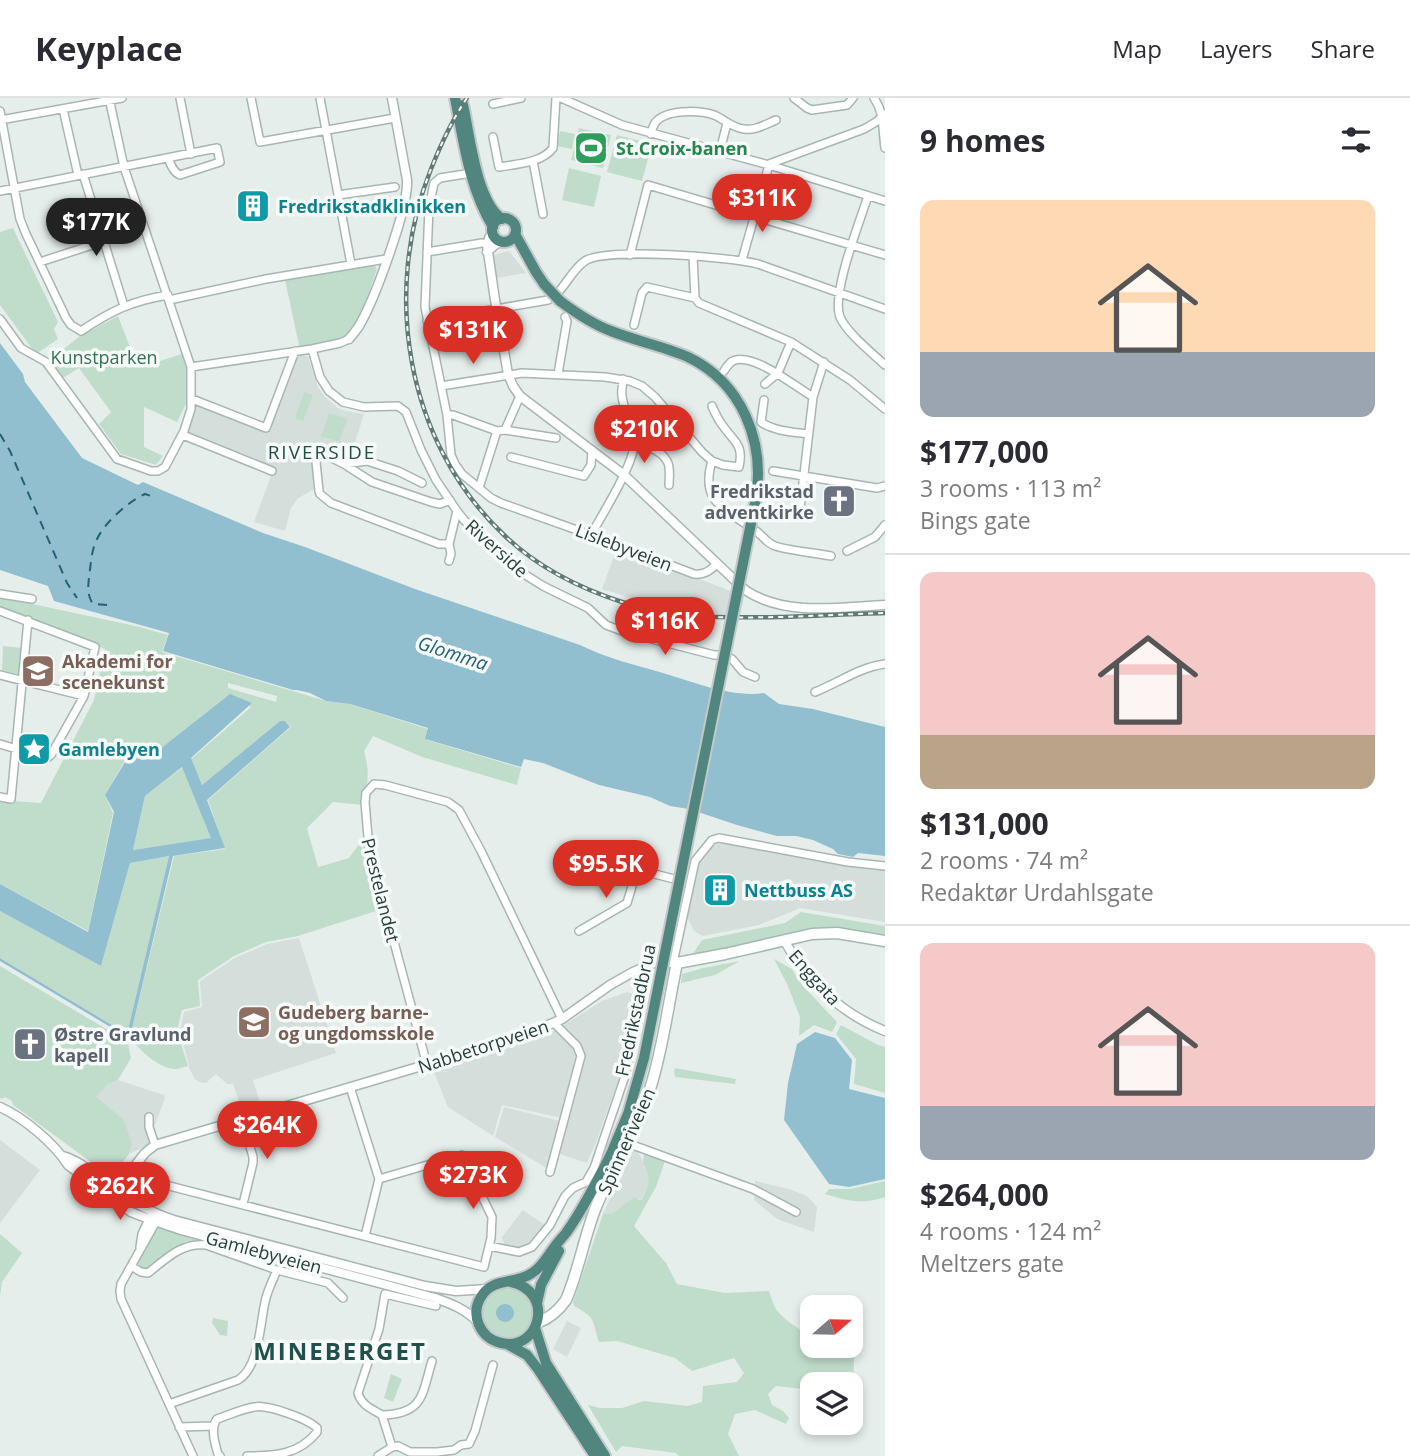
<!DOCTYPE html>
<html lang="en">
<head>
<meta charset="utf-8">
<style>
	body { margin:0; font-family:"Open Sans",sans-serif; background:#f2f2f3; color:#2b2b33; height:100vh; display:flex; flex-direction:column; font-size:26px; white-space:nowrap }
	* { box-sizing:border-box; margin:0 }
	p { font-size:23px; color:#7c7c81 }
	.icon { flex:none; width:38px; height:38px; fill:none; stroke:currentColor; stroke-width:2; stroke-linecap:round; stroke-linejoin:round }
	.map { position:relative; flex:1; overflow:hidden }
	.side { display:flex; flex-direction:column; background:#fff; width:525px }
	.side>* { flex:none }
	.needle { width:46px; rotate:70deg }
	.controls { position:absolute; left:800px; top:1197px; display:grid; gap:14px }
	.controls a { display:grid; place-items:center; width:63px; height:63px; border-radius:14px; background:#fff; box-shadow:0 4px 10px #0003; font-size:35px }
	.price { position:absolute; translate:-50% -60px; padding:0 16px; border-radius:24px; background:#d93025; color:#fff; font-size:23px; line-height:46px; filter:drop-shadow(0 2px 4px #0008) }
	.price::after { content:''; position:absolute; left:50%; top:42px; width:21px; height:16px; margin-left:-10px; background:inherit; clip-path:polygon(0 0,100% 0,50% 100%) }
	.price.selected { background:#222; color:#fff }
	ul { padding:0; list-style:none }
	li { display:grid; align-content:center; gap:14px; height:371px; padding:0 35px }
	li+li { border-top:2px solid #e1e1e2 }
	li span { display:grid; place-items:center; height:217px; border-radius:14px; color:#555 }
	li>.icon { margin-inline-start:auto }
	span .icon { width:126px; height:126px; fill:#fffc; stroke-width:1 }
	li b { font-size:30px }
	h2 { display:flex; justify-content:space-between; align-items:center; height:84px; padding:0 35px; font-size:30px }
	header { display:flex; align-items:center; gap:42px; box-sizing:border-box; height:98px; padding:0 35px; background:#fff; border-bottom:2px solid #e1e1e2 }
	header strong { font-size:33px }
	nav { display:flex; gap:38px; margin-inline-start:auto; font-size:24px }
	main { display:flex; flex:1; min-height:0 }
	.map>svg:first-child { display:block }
	.built { fill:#d4deda }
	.green { fill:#c0ddcb; fill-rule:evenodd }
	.water { fill:#92bfcf; fill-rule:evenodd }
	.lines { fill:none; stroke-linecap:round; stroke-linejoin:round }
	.ferry { stroke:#226178; stroke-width:2; stroke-dasharray:9 7; stroke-linecap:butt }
	.minor-casing { stroke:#a8b6b3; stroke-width:10 }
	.tertiary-casing { stroke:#a8b6b3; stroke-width:11 }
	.secondary-casing { stroke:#a5b9b4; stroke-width:13 }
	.trunk-casing { stroke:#c2c9c8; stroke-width:14 }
	.minor { stroke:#fff; stroke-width:7 }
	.tertiary { stroke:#fff; stroke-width:8 }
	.secondary { stroke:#fff; stroke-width:10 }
	.trunk { stroke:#50867e; stroke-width:10 }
	.rail-casing { stroke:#607a76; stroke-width:4.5 }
	.rail { stroke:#f6faf9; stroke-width:2; stroke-dasharray:5; stroke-linecap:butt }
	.trunk-bridge-casing { stroke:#c2c9c8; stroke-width:14; stroke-linecap:butt }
	.trunk-bridge { stroke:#50867e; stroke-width:10 }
	.labels { text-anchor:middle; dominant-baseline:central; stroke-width:7; stroke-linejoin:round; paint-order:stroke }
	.leisure-label { font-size:18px; font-weight:bold; fill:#27864d; stroke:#f6faf9; text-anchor:start }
	.culture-label { font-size:18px; font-weight:bold; fill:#0d838f; stroke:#f6faf9; text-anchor:start }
	.park-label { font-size:18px; fill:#327452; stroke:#f6faf9 }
	.worship-label { font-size:18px; font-weight:bold; fill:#5b616d; stroke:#f6faf9; text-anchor:end }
	.street-label { font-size:18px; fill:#253f3b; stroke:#f6faf9 }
	.education-label { font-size:18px; font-weight:bold; fill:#785e54; stroke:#f6faf9; text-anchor:start }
	.neighbourhood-label { font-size:19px; letter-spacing:2px; fill:#22504a; stroke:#f6faf9 }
	.water-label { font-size:19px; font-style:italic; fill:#226178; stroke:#f6faf9 }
	.district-label { font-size:24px; font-weight:bold; letter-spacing:2px; fill:#22504a; stroke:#f6faf9 }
</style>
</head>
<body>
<header>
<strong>Keyplace</strong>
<nav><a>Map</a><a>Layers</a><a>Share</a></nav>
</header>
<main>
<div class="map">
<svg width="885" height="1358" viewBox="0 0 885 1358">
	<rect width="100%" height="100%" fill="#e6eeeb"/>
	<path class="built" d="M509,153L526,175L497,180L493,157Z
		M296,256L304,257L308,259L318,289L325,299L338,310L346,313L364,316L351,357L320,349L316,358L314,373L315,391L298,400L291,410L285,433L254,424L272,375L185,340L197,305L265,332Z
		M617,450L744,498L740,518L669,512L602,491Z
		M724,745L842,766L885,772V824L800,810L759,827L703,838L694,833L687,818L699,760L708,749Z
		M299,840L336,955L253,982L262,1012L244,1017L233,986H227L216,976L206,985L199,984L195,981L190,972L180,933L184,914L202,909L200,883L235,860L267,846Z
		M627,894L641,898L618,983L596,1044L587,1065L557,1055L567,1021L502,1007L493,1038L448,1009L433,972L548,937L602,903Z
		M118,982L164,997L165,1000L153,1032L158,1042L129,1056L132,1047L95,999L107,987Z
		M504,1009L560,1023L548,1071L495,1039Z
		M0,1042L40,1072L0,1125Z
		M634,1048L642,1061L643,1065L649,1076V1085L642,1100L620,1110L613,1115L603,1116Z
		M755,1083L789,1091L807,1098L817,1109L814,1134L777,1121L754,1102Z
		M523,1112L545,1127L528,1149L513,1150L504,1147L502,1139Z
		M567,1223L581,1230L567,1259L553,1251Z"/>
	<path class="green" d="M579,30L611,37L603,70L571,62Z
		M560,33L575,36L572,51L557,48Z
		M617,37L652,46L642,83L607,74Z
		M569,70L601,78L594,109L562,102Z
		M13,130L58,224L54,231L58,241L36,256L0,207V134Z
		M374,167L377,171L358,226L343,243L300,252L285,182Z
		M118,218L138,270L182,256L186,268L189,300L177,324L144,309V349L163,358L156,367L121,356L99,326L111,314L79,270L63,280L50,262L80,238Z
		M304,294L313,297L303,323L295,320Z
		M329,315L347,321L339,344L321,338Z
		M0,499L140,529L168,537L162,554L326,603L349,606L428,631L427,642L521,670L517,687L422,659L373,638L364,653C370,674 368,686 363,707L333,704L307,730L318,769L349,760L361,744L379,812L298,838L266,844L234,858L198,882L200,908L182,912L177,933L188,968C187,968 178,971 177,971C160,972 139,952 130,939L174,758L225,751L208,702L291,629L285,623H280L202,687L191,661L251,609L228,598L146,662L127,659L105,697L113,715L88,833L0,786V702L41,705L94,602L105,551L0,510ZM228,585L277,598L276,604L228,590Z
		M3,548L22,550L19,578L2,573Z
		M183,669L212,740L133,752L145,698Z
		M169,758L127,936L0,860V813L101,868L130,765Z
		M801,814L885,828V840L821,832L800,833L732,850L692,857L702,842L785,825Z
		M774,861L792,871L802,887L837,924L832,934L814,927L799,938L800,919L787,886Z
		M740,863L715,877L681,885L682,876L703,870Z
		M0,868L123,941L128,946L131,960L118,982L107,987L96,999L124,1022L132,1047L129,1056L115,1074L106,1075L13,1007L12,1003L5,999L2,1001L0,1000Z
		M841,927L878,947L885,949V995L854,986L856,961L836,936Z
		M675,970L736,981L735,986L675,979L674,974Z
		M644,1056L665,1063L656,1089L634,1128L666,1165L677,1186L725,1195L769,1193C772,1201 774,1210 779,1215C789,1226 802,1231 812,1242V1248H817L821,1252L831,1256L837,1248H850L851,1234L855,1235L853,1290L851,1293L850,1286H812V1292L776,1288L768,1296L772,1307L783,1313L789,1320L786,1326L755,1312L735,1316L728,1336L739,1358H679L676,1355L622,1348L616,1354L588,1307L600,1310H622L644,1303L688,1308L702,1304L703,1288L737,1284L744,1275L734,1260L692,1273L675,1260L617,1243L599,1244C591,1220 597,1221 574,1208L573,1204L603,1116L613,1115L634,1099L639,1102L642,1101C649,1085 652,1081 643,1065Z
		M885,1083V1099C860,1107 849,1103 825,1096L829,1091H850Z
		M151,1126L206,1142L205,1146L186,1143L152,1170L147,1172L141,1170L138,1165Z
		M0,1136L22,1155L2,1184L0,1198Z
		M511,1188C515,1190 522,1193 526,1196C543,1212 529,1241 507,1241C504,1241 498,1241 496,1240C491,1238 486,1232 482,1229L481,1203L494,1190Z
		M213,1220L228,1223L227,1238L220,1237L212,1225Z
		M391,1276L402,1281L393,1304L384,1300Z"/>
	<path class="water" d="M0,245L23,276L25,284L82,360L138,387L143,384L263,435L305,449L415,491L580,547C606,560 635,567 663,575C693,584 733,600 764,595L779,606L813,611L885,629V758L858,755L853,759L838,756L833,751L813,742L796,738H777L737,727L689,711L670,708L650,699L599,687L543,665L524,661L521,669L425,641L428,630L350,606L326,603L310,595L297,592H293L163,553L169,535L54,503L48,488L0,472Z
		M230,596L252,605L191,660L202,687L280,623H285L290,629L207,702L225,750L173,758L130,939H127L0,863V860L127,936L169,758L130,765L101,868L0,813V786L88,834L114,714L105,697L128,659L146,662ZM182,669L211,740L133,752L145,698Z
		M815,934L835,940L852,962L849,991L885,1000V1081L849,1089L829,1086L784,1022L788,985L797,946Z
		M496 1215a9 9 0 1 1 18 0a9 9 0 1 1-18 0Z"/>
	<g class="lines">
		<path class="ferry" d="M0,336L10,353L67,485L77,500
			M107,507L93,506C87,497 88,490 89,479C91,466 91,453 97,441C105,424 128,404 145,396L151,398"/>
		<g class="minor-casing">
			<path id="minor" d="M180,0L191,56
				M251,0L260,44L395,20
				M320,0L351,166
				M561,0L622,27L769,67L885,103
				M794,0L807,10L812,12L847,7L853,0
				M874,0C885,16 882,30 885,50
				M493,6L521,0
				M63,11L78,77
				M0,13L20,121L26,136L66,220L71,227L81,233C111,213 131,203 168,197
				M0,22L122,0
				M651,36C651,34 654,27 655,25C665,11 699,12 714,17C724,21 732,30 744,31C755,33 766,26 776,22
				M493,39L499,69C517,66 542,65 553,50L556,0
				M720,53L727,25
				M533,63L543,116
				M769,66L864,31L876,24L885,16
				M83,76L124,208
				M465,76L440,80L434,85L429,110L425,209L447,317L451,357L455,366L462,376L491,400L501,405L591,437L694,476C705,477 709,473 717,466
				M0,93L217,50L220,64L180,77C173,74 171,67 168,60
				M338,97L395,89
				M868,98C860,123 831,196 840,219C847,235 872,255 885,267
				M427,154L482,145
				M630,157L648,87L885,157
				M693,158L695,200L699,205L791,244L850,282L885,311
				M742,162L769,67
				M40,164L144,130
				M169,202L266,181L386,161
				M0,221L21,250L46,264L117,361L151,373H158L165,369L184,333L191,311V269L124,69L109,0
				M427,223L548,202C564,194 570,173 585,163C606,149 731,159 758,166L885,211
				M634,227L642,195L647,189L695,200
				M312,251L320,279L329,293L343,304L364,309L398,308L406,314L421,352L436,382L457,413L464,422L486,444L524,476L543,488L588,510L606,527L625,534L683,549L714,557H725L732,561L743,574L755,579
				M191,269L312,251L340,245L349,241
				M724,273C725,271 729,266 731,264C750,251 797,290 813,299
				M558,276L567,223L565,219
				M765,286L778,275L791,244
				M441,288L522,275L605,279L630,283L642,288L655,299L702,354L712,363L723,367L739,369C744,346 734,344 723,328C718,322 715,315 712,308
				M520,298L505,332L556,340
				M192,301L266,330L295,253
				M764,302L761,324C773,333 793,334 808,336
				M447,317H453L497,333L505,332
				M183,337L272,373
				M634,346C645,347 661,352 667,363C671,369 669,380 669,387
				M511,359L584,378L591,367L592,352
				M712,363C699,406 728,412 756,433C762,437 766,444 773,447C782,452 818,455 831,458
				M344,366L372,384L431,404L440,406L450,402
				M773,373L877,390L885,388
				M422,385L398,373L367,363L344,366L320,354L316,364L319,393L320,396L331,405L439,446H449
				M479,390L497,333
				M799,419L813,299L824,264
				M591,437C602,417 634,366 634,346C634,329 624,315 622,298C621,292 623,287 623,281
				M847,453L875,439L885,427
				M449,463L451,456L449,446L457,413
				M0,496L32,501
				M0,513L95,549L84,598L51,657L47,660L0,646
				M0,577L84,598
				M815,594C838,585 860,569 885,566
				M0,699L11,701L28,522
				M581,749L591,752L635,771L682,783
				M579,833L627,805L633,785L635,771
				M673,865L695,763L712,742L719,740L848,764L885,768
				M427,967L369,751L365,704L366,695L374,686L385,687L448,704L459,712L481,753L562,921
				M350,989L379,1081L365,1138
				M149,1019V1029L155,1047
				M242,1021L253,1059V1065L243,1106
				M627,1045L753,1091L796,1114
				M550,1074L581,958L577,948L554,925
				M154,1084L484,1169L491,1140L492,1119L462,1057L379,1081
				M158,1120L121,1186L120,1193L121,1201L193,1358
				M489,1148L519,1154L532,1149L550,1127L565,1098L573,1090L586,1084L594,1070L624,981L634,934L639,901
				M140,1149L142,1136L151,1117
				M131,1168L141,1174L148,1175C166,1161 182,1144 206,1147L277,1172L328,1185L343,1200
				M169,1306L238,1282C259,1270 260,1226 265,1204C267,1193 273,1182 277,1172
				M382,1317C424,1316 422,1296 432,1263
				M179,1329L213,1328
				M392,1349L382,1317C372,1311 361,1307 358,1295L379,1231L385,1196L436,1208
				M220,1358L218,1356C215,1346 210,1330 217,1321C229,1317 242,1311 254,1309C267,1306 308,1321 317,1330V1334C299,1357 274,1358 247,1358
				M378,1358L392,1349L398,1348L410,1354H437L454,1352L461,1347L469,1346L475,1333L493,1267"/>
		</g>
		<g class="tertiary-casing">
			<path id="tertiary" d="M493,135L489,140L487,147L495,202L508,276L513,288L520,298L624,377L745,492C785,519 840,509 885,507
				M487,154L496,146L501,144
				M349,241C352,237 356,233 359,228C374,203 409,109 407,82L392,0
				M784,842C806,883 842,916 885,933
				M0,1009C24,1020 54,1045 68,1067L131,1114L149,1121L181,1132L435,1200C452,1206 465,1211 478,1224
				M63,1058C81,1063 94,1077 110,1088C129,1102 151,1115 174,1122L425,1188L456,1193L488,1191
				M108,1097L122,1079L130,1074L145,1055L155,1047L523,938L562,921L610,887L633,874L654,865H677"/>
		</g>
		<g class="secondary-casing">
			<path id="secondary" d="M537,1225C548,1221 559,1212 566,1202C579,1172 584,1139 596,1109C612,1069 637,1033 650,991C663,951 668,907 677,865L725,856L812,836L837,835L885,843"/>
		</g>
		<g class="trunk-casing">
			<path id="trunk" d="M455,0C464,45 469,89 493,129
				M463,7C470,37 476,103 502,121
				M492 132a12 12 0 1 1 24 0a12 12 0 1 1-24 0Z
				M515,136L536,174L544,186
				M560,203C576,215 592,226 611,233C636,243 663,248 688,259C742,285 765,343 756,400
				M511,1184C555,1193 541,1254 501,1245C480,1240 470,1217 481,1199C492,1179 516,1187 532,1175C541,1170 547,1159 553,1151C557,1145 562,1140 566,1135C584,1110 597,1083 611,1056
				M537,1205L541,1187L559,1153
				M535,1230L546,1265L605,1358
				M507,1246L527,1257L538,1271L595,1358"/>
		</g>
		<use href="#minor" class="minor"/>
		<use href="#tertiary" class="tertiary"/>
		<use href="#secondary" class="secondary"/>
		<use href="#trunk" class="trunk"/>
		<g class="rail-casing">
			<path id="rail" d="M467,0C452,22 441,46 431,71C382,194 405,343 504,437C537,469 579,490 622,504C674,521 726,520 779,519C815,518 850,516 885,515"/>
		</g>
		<use href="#rail" class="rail"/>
		<g class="trunk-bridge-casing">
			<path id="trunk-bridge" d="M544,186L560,203
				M611,1056L628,1016L644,960L756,400"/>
		</g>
		<use href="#trunk-bridge" class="trunk-bridge"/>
	</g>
	<defs>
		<g id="stadium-square" transform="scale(1.75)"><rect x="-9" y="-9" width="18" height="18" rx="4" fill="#2e9e5b" stroke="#f6faf9"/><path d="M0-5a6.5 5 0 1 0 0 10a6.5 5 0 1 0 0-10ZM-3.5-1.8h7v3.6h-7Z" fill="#fff"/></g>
		<g id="building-square" transform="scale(1.75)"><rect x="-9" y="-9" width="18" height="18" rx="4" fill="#0f9aa8" stroke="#f6faf9"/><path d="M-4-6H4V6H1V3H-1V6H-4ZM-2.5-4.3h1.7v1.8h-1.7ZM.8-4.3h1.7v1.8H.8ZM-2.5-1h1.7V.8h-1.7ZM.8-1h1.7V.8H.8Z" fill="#fff"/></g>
		<g id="church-square" transform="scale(1.75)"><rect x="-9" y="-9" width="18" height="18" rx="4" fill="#6b7280" stroke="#f6faf9"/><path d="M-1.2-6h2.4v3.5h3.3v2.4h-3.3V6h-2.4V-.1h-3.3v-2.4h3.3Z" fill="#fff"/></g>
		<g id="school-square" transform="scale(1.75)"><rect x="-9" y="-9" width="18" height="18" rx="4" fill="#8d6e63" stroke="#f6faf9"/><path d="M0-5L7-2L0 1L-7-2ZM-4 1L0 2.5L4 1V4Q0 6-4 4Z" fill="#fff"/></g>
		<g id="sight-square" transform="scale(1.75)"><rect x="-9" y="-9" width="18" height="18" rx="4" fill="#0f9aa8" stroke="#f6faf9"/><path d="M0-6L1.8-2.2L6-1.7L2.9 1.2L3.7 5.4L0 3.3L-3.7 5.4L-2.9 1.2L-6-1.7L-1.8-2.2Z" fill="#fff"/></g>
	</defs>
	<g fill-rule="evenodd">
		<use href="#stadium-square" x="591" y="50"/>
		<use href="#building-square" x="253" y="108"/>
		<use href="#church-square" x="839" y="403"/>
		<use href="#school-square" x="38" y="573"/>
		<use href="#sight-square" x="34" y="651"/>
		<use href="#building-square" x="720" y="792"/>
		<use href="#school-square" x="254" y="924"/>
		<use href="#church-square" x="30" y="946"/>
	</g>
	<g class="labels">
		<g class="leisure-label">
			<text x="616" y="50">St.Croix-banen</text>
		</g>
		<g class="culture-label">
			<text x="278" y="108">Fredrikstadklinikken</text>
			<text x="58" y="651">Gamlebyen</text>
			<text x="744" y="792">Nettbuss AS</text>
		</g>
		<g class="park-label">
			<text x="104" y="259">Kunstparken</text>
		</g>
		<g class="worship-label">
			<text x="814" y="393">Fredrikstad<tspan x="814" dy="21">adventkirke</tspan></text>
			<text x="54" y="936" text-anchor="start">Østre Gravlund<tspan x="54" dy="21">kapell</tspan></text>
		</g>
		<g class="street-label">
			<text transform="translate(624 449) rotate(21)">Lislebyveien</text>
			<text transform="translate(497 450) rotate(42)">Riverside</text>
			<text transform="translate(381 792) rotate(76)">Prestelandet</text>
			<text transform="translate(815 879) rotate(48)">Enggata</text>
			<text transform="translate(635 912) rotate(-78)">Fredrikstadbrua</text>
			<text transform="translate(483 948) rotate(-18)">Nabbetorpveien</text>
			<text transform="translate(626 1043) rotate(-66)">Spinneriveien</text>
			<text transform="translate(264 1154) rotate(15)">Gamlebyveien</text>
		</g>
		<g class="education-label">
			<text x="62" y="563">Akademi for<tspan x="62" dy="21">scenekunst</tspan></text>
			<text x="278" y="914">Gudeberg barne-<tspan x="278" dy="21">og ungdomsskole</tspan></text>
		</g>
		<g class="neighbourhood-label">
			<text x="322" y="354">RIVERSIDE</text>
		</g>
		<g class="water-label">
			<text transform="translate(453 555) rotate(18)">Glomma</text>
		</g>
		<g class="district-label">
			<text x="340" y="1252">MINEBERGET</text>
		</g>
	</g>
</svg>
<div class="controls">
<a><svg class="needle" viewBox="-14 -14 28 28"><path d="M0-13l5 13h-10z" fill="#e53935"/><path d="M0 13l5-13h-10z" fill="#7c7c81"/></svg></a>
<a><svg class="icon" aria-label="layers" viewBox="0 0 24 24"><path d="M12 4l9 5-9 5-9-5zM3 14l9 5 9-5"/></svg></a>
</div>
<b class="price" style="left:762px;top:136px">$311K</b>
<b class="price selected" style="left:96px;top:160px">$177K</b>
<b class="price" style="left:473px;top:268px">$131K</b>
<b class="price" style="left:644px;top:367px">$210K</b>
<b class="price" style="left:665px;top:559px">$116K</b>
<b class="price" style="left:606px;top:802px">$95.5K</b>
<b class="price" style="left:267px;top:1063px">$264K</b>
<b class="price" style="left:473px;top:1113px">$273K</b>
<b class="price" style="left:120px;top:1124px">$262K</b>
</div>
<section class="side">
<h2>9 homes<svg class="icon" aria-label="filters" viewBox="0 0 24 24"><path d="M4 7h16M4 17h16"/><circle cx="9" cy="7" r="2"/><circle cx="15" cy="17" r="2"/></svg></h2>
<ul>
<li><span style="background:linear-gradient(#ffd9b3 70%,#9aa5b1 0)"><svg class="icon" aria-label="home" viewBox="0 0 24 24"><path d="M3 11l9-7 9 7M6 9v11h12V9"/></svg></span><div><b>$177,000</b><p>3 rooms · 113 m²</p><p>Bings gate</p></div></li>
<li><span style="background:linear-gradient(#f6c9c9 75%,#b9a48a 0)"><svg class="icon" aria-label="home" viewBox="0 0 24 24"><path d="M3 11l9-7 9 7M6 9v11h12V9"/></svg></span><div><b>$131,000</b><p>2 rooms · 74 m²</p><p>Redaktør Urdahlsgate</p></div></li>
<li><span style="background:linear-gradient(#f6c9c9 75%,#9aa5b1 0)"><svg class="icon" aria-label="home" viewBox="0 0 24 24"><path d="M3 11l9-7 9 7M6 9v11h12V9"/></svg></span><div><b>$264,000</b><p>4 rooms · 124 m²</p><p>Meltzers gate</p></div></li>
</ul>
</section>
</main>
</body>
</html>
